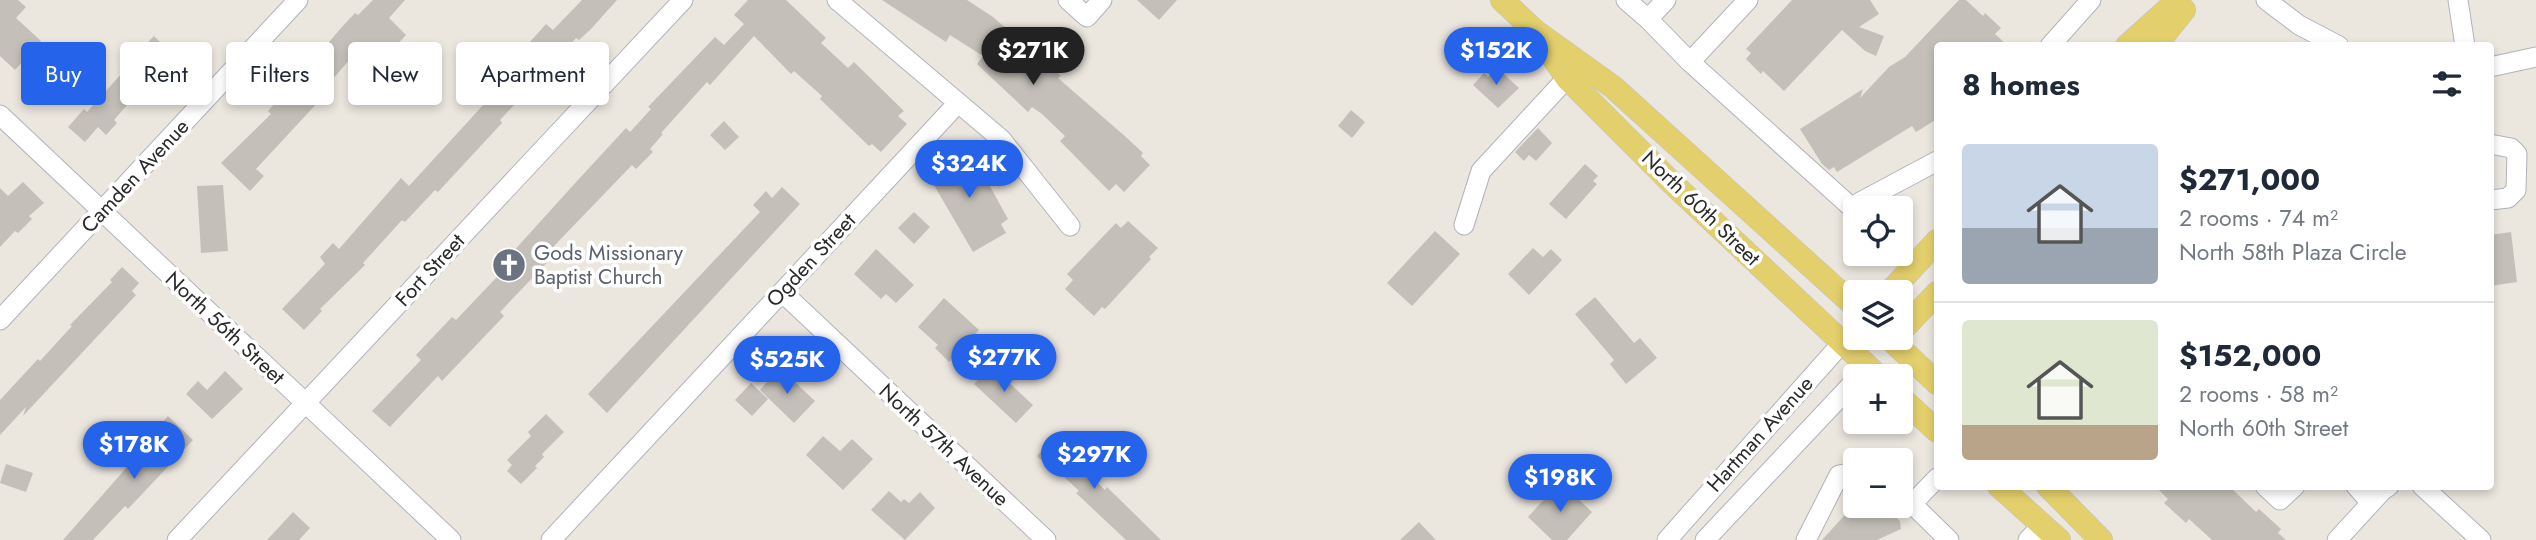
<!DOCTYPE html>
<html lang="en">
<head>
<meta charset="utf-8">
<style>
	body { margin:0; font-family:Jost,sans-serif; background:#f6f6f7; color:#1f2937; height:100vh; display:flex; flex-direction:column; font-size:26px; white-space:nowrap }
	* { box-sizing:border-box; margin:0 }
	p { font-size:23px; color:#747a83 }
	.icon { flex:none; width:38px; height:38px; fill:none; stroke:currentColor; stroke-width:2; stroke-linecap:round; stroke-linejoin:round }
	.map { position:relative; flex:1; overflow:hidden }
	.drawer { position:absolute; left:1934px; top:42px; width:560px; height:448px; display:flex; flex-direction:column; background:#fff; border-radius:7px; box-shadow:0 4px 10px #0003 }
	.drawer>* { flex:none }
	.guide { position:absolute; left:21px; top:42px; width:665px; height:63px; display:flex; gap:14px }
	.buttons { position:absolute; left:1843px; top:196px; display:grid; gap:14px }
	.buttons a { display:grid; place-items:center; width:70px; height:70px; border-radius:7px; background:#fff; box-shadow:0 4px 10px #0003; font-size:35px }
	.price { position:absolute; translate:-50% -60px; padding:0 16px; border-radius:24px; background:#2563eb; color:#fff; font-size:23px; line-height:46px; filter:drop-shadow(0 2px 4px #0008) }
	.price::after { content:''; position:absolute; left:50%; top:42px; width:21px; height:16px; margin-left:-10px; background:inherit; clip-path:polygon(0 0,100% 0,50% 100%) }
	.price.selected { background:#222; color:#fff }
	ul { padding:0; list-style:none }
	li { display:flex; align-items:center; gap:21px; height:175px; padding:0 28px }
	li+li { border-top:2px solid #e0e1e3 }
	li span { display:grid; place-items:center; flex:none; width:196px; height:140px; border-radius:7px; color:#555 }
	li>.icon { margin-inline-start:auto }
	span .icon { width:84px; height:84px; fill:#fffc; stroke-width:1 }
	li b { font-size:30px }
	h2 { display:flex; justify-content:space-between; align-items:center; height:84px; padding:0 28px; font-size:30px }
	.tag { padding:0 24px; border-radius:7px; background:#fff; box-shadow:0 4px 10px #0003; font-size:24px; line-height:63px }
	.tag.selected { background:#2563eb; color:#fff }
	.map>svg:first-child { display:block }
	.building { fill:#c4c0b9 }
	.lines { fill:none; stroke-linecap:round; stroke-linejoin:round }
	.minor-casing { stroke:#b1b3bd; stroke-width:21 }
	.major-casing { stroke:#c3c3c3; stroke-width:24 }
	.minor { stroke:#fff; stroke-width:19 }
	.major { stroke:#e3cf6b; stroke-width:23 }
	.labels { text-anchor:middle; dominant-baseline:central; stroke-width:7; stroke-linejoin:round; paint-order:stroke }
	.street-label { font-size:21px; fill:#2a2a2a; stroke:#fff }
	.worship-label { font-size:21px; fill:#5b616d; stroke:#fff; text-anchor:start }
</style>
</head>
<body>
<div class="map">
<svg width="2536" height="540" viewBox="0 0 2536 540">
	<rect width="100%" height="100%" fill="#ebe6de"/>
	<path class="building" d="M0,0H18L26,7L16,18L41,41L15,70L0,56Z
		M373,0H405L389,18L406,35L378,65L359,49L317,97L320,100L256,169L264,176L250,191L221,163L271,114L268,111L282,95L286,98L309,72L306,69L341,28L355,13L358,15Z
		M582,0H617L591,29L579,40L576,38L542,75L500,120L502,123L438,192L435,190L405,222L402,220L363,263L365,265L320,309L322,311L304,330L282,309L325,264L320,257L333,243L339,249L401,178L409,186L485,103L482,99L522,56L520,53L546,24L553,30Z
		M748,0H786L826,38L821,43L848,68L854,62L904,111L898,116L907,124L881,152L872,144L869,146L820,99L822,96L794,71L791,74L754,36L710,85L707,82L661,133L663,134L650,149L653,152L636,169L632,165L554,246L559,250L500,312L504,316L442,381L438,376L390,427L372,411L421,360L416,355L452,317L456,320L515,258L511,254L577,181L626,128L630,132L651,109L648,107L715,37L724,45L744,24L734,15Z
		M882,0H967L993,17L1008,30L1010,28L1028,43L1026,45L1061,76L1058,78L1127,138L1143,153L1141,156L1150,165L1124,192L1116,184L1109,191L1060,141L1065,136L1042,114L1032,107L1028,112L977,64L983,56L950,35L946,42Z
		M1137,0H1177L1159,20Z
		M1792,0H1870L1879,14L1859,27L1884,36L1876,56L1865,51L1842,30L1784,91L1763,71L1761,74L1746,59L1751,53L1746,49Z
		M1959,0H1966L1983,16L1985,13L2001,28L1995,34L2008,46H1937V119L1916,132L1912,126L1837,172L1834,167L1829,170L1822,164L1800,129L1863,89L1860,98L1889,67L1905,57Z
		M154,36L173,55L159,70L163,73L146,90L143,87L114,120L117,123L106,135L98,127L85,142L68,127L84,109L87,112L123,72L121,70Z
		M1497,68L1519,88L1498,108L1473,85L1484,73L1488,77Z
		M1351,110L1365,122L1352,138L1338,126Z
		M724,121L739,137L725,150L710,135Z
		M1538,128L1552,143L1536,161L1529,155L1524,161L1515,152Z
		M962,150L968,160L974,157L1008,219L1001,224L1006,233L973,252L931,180L934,179L928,169Z
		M1585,164L1598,176L1593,181L1597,184L1566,219L1549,204Z
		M23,182L44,203L29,216L32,219L18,233L15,231L0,247V188L8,196Z
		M223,185L228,251L201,253L197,186Z
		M782,187L800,204L607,413L588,394L760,212L753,205L766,191L772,198Z
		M914,212L930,227L914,244L898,228Z
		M1128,221L1158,248L1149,257L1151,259L1105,309L1102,307L1094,316L1065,289L1073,280L1067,274L1116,223L1121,228Z
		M1435,231L1460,254L1412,306L1387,283Z
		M2511,232L2517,282L2490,286V235Z
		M1533,248L1543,257L1551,249L1562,260L1529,295L1508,274Z
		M876,249L914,285L896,303L886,294L881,299L854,274Z
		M122,267L139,283L132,291L136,295L23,416L26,407L0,435V400L38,359L40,361L72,326L70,325L112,282L110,280Z
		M1595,297L1634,343L1640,338L1657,358L1626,384L1610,364L1614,360L1575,314Z
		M944,298L979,330L949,362L935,348L938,345L918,327Z
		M991,366L1033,405L1016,423L974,384Z
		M780,368L815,401L794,423L760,390Z
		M225,371L243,389L212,419L186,394L198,381L207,390Z
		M751,383L768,399L752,416L735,400Z
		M546,414L564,432L542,454L544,457L535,466L537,468L521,484L507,471L512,465L507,460L531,436L528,432Z
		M168,416L193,440L128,509L125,506L93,540H63L127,467L130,470L153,445L147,439Z
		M1059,433L1085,457L1078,464L1105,490L1107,487L1161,540H1126L1076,493L1079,491L1057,470L1055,473L1037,456Z
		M823,436L840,451L852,439L873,459L843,490L806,455Z
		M6,464L33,473L26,492L0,483Z
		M1560,482L1592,512L1567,540H1552L1528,517Z
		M2155,486H2229L2256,512L2259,509L2281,529L2278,533L2286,540H2212L2189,519L2186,523L2164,503L2168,499Z
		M889,491L901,502L904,499L909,503L920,492L935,508L905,540L871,510Z
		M1853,506H1883L1900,521L1901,529L1877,540H1822Z
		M293,512L310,528L299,540H267Z
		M1419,522L1436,540H1400Z"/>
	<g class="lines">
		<g class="minor-casing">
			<path id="minor" d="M837,0L1001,139L1070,226
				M1068,0L1087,17L1102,0
				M1626,0L1648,19L1666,0
				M1748,0L1690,62L1851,207L1937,161
				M2266,0L2299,25L2339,46
				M2458,0L2465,46
				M1648,19L1690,62
				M2050,46L2091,0
				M2490,67L2536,57
				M0,115L451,540
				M2490,144L2511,148L2517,154L2516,190L2508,198L2490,200
				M1464,225L1481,171L1567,78
				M782,292L1046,540
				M0,320L298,0
				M1937,478L1912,504L1949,540
				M2265,486L2280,500L2295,486
				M2356,486L2371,503
				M2422,486L2481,540
				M177,540L683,0
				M551,540L957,104
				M1667,540L1842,343
				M1705,540L1855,381
				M1806,540L1839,475L1855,472
				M2028,540L2042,525
				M2337,540L2383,490L2389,486"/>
		</g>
		<g class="major-casing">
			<path id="major" d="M1502,0L1535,31L1613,87L1855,306
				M1535,31L1567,78L1672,183L1878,376
				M2127,46L2178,0
				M2155,46L2184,10
				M1890,292L1937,241
				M1900,332L1937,293
				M1889,338L1937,383
				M1900,397L1937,431
				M1999,486L2059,540
				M2048,486L2101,540"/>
		</g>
		<use href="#minor" class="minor"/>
		<use href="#major" class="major"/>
	</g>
	<defs>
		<g id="church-disc" transform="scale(1.75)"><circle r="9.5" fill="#6b7280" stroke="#fff"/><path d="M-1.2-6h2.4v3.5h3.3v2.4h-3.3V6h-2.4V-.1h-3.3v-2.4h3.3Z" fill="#fff"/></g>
	</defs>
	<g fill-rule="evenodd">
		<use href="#church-disc" x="509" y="265"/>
	</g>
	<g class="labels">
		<g class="street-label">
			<text transform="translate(135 176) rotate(-47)">Camden Avenue</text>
			<text transform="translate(1701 208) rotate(44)">North 60th Street</text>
			<text transform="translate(811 260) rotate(-47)">Ogden Street</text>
			<text transform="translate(430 270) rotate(-47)">Fort Street</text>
			<text transform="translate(225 328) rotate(43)">North 56th Street</text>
			<text transform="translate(1760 434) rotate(-48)">Hartman Avenue</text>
			<text transform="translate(944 445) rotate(43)">North 57th Avenue</text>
		</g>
		<g class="worship-label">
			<text x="534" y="253">Gods Missionary<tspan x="534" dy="24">Baptist Church</tspan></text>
		</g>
	</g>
</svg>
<div class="buttons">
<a><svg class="icon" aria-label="locate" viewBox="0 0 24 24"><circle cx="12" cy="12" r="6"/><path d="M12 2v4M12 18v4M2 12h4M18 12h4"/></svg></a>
<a><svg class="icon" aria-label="layers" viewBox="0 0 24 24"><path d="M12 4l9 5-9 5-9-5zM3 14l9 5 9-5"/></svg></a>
<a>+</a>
<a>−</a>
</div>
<b class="price selected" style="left:1033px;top:87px">$271K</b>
<b class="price" style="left:1496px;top:87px">$152K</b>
<b class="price" style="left:969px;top:200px">$324K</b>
<b class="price" style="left:1004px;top:394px">$277K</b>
<b class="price" style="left:787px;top:396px">$525K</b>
<b class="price" style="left:134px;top:481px">$178K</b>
<b class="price" style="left:1094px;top:491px">$297K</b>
<b class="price" style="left:1560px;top:514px">$198K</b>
<div class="guide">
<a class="tag selected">Buy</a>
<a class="tag">Rent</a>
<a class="tag">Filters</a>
<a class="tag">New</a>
<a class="tag">Apartment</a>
</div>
<section class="drawer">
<h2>8 homes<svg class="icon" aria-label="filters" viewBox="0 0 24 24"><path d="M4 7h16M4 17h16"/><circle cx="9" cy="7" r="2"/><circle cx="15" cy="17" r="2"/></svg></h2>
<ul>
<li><span style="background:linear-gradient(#c9d6e8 60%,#9aa5b1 0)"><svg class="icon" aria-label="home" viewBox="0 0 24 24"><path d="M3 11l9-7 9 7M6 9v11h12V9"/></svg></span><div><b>$271,000</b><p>2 rooms · 74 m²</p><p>North 58th Plaza Circle</p></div></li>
<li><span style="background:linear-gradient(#dfe7d0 75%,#b9a48a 0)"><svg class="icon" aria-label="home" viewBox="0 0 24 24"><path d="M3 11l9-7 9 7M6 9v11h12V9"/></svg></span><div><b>$152,000</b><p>2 rooms · 58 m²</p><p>North 60th Street</p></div></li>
</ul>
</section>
</div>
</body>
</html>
